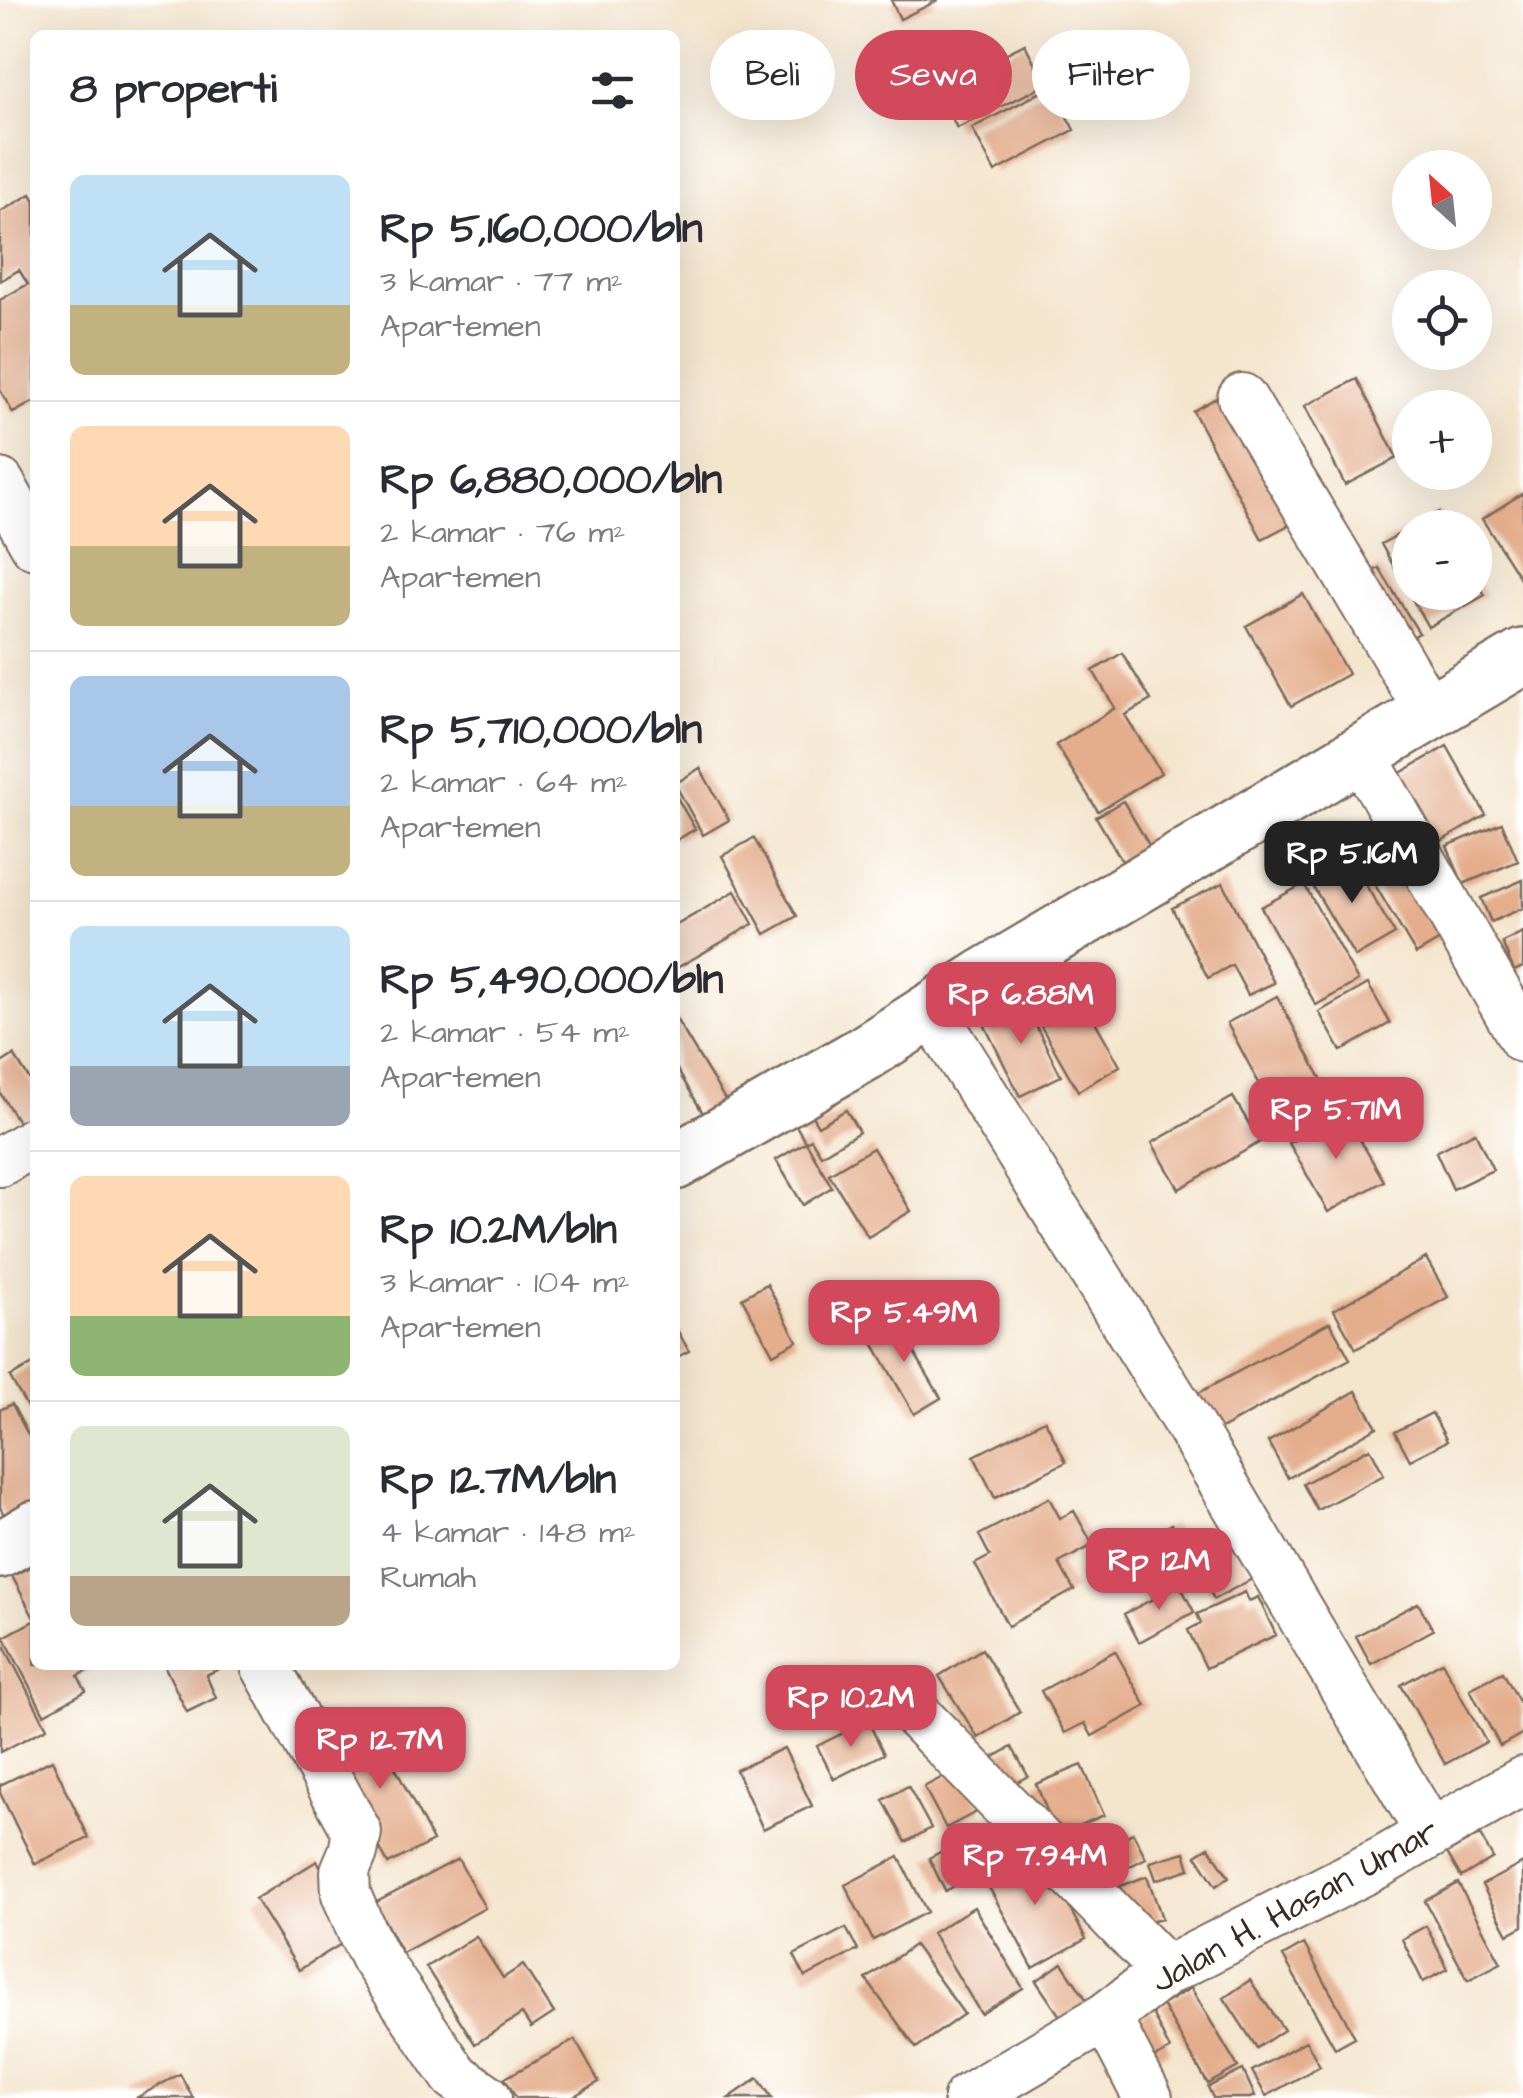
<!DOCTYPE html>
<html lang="id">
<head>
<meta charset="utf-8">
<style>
	body { margin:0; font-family:"Architects Daughter",sans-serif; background:#f2f2f3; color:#2b2b33; height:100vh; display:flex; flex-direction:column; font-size:38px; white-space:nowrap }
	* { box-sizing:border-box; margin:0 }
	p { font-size:32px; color:#7c7c81 }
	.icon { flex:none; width:55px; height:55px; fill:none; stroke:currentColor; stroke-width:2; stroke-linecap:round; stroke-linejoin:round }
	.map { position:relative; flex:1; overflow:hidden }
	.sheet { position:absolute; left:30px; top:30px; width:650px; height:1640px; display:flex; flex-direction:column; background:#fff; border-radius:15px; box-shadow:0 10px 40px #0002 }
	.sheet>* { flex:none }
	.hud { position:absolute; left:710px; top:30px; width:662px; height:90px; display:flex; gap:20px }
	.needle { width:65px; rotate:333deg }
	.tools { position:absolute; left:1392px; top:150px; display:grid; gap:20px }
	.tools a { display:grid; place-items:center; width:100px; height:100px; border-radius:50%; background:#fff; box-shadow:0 10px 40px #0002; font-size:50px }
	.price { position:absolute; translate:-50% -85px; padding:0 22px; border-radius:20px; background:#d1495b; color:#fff; font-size:32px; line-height:65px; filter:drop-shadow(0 2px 5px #0008) }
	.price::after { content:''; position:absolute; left:50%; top:60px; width:30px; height:22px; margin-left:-15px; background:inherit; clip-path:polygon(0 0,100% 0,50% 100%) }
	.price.selected { background:#222; color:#fff }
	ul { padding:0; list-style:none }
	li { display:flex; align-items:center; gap:30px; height:250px; padding:0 40px }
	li+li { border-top:2px solid #e1e1e2 }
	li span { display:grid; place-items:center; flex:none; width:280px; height:200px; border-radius:15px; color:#555 }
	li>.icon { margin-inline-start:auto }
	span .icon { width:120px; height:120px; fill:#fffc; stroke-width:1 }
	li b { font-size:42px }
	h2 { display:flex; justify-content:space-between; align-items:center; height:120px; padding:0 40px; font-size:42px }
	.chip { padding:0 35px; border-radius:45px; background:#fff; box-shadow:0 10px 40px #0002; font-size:35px; line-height:90px }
	.chip.selected { background:#d1495b; color:#fff }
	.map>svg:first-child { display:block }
	.building { fill:#e4ad8c }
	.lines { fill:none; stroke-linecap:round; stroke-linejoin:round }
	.minor-casing { stroke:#7c6b5b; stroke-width:52 }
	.tertiary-casing { stroke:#7c6b5b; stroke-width:60 }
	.minor { stroke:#fff; stroke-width:48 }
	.tertiary { stroke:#fff; stroke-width:55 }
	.labels { text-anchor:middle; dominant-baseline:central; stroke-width:9; stroke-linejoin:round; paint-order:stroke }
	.street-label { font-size:35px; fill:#3b2a1e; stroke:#fff }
</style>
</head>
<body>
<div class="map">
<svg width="1523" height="2098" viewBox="0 0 1523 2098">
	<rect width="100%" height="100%" fill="#fff"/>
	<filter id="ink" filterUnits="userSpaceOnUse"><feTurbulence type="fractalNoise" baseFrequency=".01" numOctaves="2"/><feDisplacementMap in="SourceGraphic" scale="20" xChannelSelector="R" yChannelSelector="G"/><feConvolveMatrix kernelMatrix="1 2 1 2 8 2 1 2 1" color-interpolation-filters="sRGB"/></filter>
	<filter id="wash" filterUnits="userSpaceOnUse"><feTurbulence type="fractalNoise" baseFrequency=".0048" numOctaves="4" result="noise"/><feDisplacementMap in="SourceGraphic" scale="40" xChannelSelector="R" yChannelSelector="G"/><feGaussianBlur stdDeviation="2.25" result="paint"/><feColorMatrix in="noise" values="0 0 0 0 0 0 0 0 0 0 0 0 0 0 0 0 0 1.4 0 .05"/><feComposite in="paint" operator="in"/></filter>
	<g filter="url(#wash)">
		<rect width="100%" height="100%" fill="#f4e5cd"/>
		<g id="blocks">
			<path class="building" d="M891,0H939L900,19Z
				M1025,44L1045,85L957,128L937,88Z
				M1051,87L1074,130L995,172L972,128Z
				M31,194L35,201V401L13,413L0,390V300L28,284L19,270L0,281V212Z
				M1357,379L1397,458L1345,485L1305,406Z
				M1234,388L1304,517L1262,539L1193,411Z
				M1523,493V583L1482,519Z
				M1439,512L1447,528H1411Z
				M1410,528V592H1475V577L1485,595L1428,627L1381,544Z
				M1379,568L1419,633L1396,647L1356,582Z
				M1303,594L1348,674L1291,706L1246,626Z
				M1122,653L1151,700L1125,715L1161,773L1098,811L1056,745L1115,708L1093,671Z
				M1447,746L1486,815L1436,844L1397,775Z
				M700,768L729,820L703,835L675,784Z
				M675,794L695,829L675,841Z
				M1123,801L1152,850L1125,866L1096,817Z
				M1502,823L1518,861L1463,884L1447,846Z
				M754,838L797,916L765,934L722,856Z
				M1408,846L1457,930L1416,954L1366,870Z
				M1348,855L1395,934L1355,957L1308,878Z
				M1523,880V908L1491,922L1481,898Z
				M1223,883L1274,983L1248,995L1232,965L1208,978L1172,908Z
				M1304,884L1358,981L1316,1005L1261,907Z
				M735,891L753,924L675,969V926Z
				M1523,932V967L1514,971L1502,942Z
				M1074,984L1120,1066L1078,1091L1031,1009Z
				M1368,984L1390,1023L1341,1051L1319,1012Z
				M1277,996L1326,1088L1276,1115L1227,1023Z
				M1022,998L1061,1076L1020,1096L981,1018Z
				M675,1017L729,1106L707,1120L675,1066Z
				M14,1055L35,1088V1116L20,1125L0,1093V1064Z
				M1233,1097L1260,1142L1179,1189L1152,1143Z
				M846,1110L859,1132L821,1155L811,1139L806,1142L793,1121L809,1111L818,1126Z
				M1344,1112L1384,1181L1328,1212L1289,1143Z
				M1475,1132L1493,1170L1453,1189L1436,1152Z
				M806,1142L832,1187L803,1205L776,1160Z
				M873,1148L911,1211L868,1237L829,1174Z
				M1426,1258L1448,1297L1356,1349L1334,1310Z
				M767,1284L797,1341L773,1354L742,1298Z
				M893,1316L941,1398L914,1414L866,1331Z
				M1330,1322L1350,1359L1215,1432L1195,1395Z
				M675,1326L689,1351L675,1358Z
				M35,1363V1421L10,1377Z
				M1356,1391L1377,1427L1288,1478L1268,1442Z
				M12,1404L35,1448V1504L6,1519L0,1507V1410Z
				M1432,1413L1447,1441L1410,1460L1395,1432Z
				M1045,1420L1066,1462L995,1498L974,1456Z
				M1370,1448L1384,1475L1317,1510L1303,1484Z
				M1049,1498L1060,1518L1074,1511L1093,1545L1059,1563L1074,1590L1008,1626L975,1564L990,1556L979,1535Z
				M1172,1524L1191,1556L1231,1535L1254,1578L1214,1599L1191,1556L1144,1584L1124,1552Z
				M35,1564V1665H98L78,1676L86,1691L44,1714L4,1637L35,1620L12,1576Z
				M1180,1585L1194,1612L1139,1642L1124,1614Z
				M1245,1592L1249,1601L1258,1597L1276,1635L1206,1668L1188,1630L1201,1623L1197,1614Z
				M1418,1603L1433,1630L1371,1664L1356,1636Z
				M0,1638L47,1728L0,1752Z
				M982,1649L1020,1712L978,1738L939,1676Z
				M1115,1651L1146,1706L1092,1736L1085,1723L1065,1733L1041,1691Z
				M1442,1662L1486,1742L1445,1764L1401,1685Z
				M164,1665H227L206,1675L216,1698L187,1712Z
				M1503,1672L1523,1709V1733L1500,1746L1470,1689Z
				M371,1721L433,1841L388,1864L326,1744Z
				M868,1721L884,1754L834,1779L817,1746Z
				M1012,1747L1028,1776L1000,1791L985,1762Z
				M784,1748L812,1806L763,1829L736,1770Z
				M52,1760L89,1838L35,1864L0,1793V1785Z
				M1082,1765L1104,1815L1057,1835L1036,1784Z
				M960,1768L982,1809L946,1828L924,1787Z
				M908,1786L931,1828L906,1842L883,1800Z
				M1005,1818L1022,1851L945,1891L929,1858Z
				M1133,1833L1146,1858L1095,1884L1082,1859Z
				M1480,1835L1493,1858L1461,1877L1447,1853Z
				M1209,1847L1229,1877L1216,1886L1196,1855Z
				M1038,1849L1086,1939L1033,1968L984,1878Z
				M1185,1852L1190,1869L1156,1880L1150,1862Z
				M899,1857L927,1912L873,1940L845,1885Z
				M458,1859L485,1908L402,1953L375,1903Z
				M317,1861L362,1931L299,1970L255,1899Z
				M1523,1863V1926L1508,1934L1482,1885Z
				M1147,1876L1162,1918L1127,1926L1108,1891Z
				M1458,1883L1501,1963L1468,1980L1425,1901Z
				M974,1907L1023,1988L981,2014L932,1933Z
				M1426,1926L1448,1969L1423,1982L1402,1939Z
				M846,1928L858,1950L805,1977L794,1955Z
				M476,1936L503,1978L523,1965L554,2013L531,2028L522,2014L475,2044L426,1967Z
				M1304,1944L1355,2037L1335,2048L1283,1956Z
				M914,1945L964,2014L916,2048L866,1979Z
				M1062,1963L1090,2005L1064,2022L1036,1981Z
				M1250,1980L1284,2030L1257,2048L1224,1998Z
				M1191,1988L1238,2067L1208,2084L1162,2005Z
				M1151,2011L1170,2050L1147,2062L1128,2023Z
				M575,2040L599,2082L570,2098H516L505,2078Z
				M1306,2041L1320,2066L1266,2096L1252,2071Z
				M1243,2070L1255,2096L1250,2098H1213L1208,2087Z
				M180,2074L193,2098H136Z
				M758,2078L772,2098H729Z"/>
		</g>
	</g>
	<g filter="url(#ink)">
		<use href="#blocks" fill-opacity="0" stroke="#7c6b5b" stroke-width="2.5"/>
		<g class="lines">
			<g class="minor-casing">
				<path id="minor" d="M1242,398L1429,711
					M0,483L35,545
					M1360,752L1523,1038
					M932,1011L1189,1425L1430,1833
					M0,1162L35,1141
					M265,1665L357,1832L353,1852L345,1871L346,1894L362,1932L375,1958L455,2076L487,2098
					M913,1711L1166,1971
					M1106,2017L1148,2098
					M968,2098L1106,2017L1166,1971L1381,1862L1523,1781"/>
			</g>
			<g class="tertiary-casing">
				<path id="tertiary" d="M675,1162L865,1053L984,977L1523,657
					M0,1550L35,1529"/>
			</g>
			<use href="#minor" class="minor"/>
			<use href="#tertiary" class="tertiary"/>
		</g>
	</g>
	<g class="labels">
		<g class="street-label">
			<text transform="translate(1295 1906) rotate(-29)">Jalan H. Hasan Umar</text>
		</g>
	</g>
</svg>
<div class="tools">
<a><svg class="needle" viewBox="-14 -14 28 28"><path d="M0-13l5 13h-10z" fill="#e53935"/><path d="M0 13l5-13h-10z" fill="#7c7c81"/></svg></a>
<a><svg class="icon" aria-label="locate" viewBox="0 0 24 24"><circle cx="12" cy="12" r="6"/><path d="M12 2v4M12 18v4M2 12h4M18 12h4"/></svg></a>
<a>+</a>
<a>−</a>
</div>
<b class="price selected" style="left:1352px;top:906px">Rp 5.16M</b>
<b class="price" style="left:1021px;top:1047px">Rp 6.88M</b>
<b class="price" style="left:1336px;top:1162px">Rp 5.71M</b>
<b class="price" style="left:904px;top:1365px">Rp 5.49M</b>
<b class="price" style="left:1159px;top:1613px">Rp 12M</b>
<b class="price" style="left:851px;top:1750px">Rp 10.2M</b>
<b class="price" style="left:380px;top:1792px">Rp 12.7M</b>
<b class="price" style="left:1035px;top:1908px">Rp 7.94M</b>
<div class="hud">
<a class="chip">Beli</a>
<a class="chip selected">Sewa</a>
<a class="chip">Filter</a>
</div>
<section class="sheet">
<h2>8 properti<svg class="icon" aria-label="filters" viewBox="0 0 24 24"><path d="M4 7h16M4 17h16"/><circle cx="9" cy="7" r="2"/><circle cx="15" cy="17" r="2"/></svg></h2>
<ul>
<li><span style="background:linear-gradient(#bfe0f5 65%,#c2b280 0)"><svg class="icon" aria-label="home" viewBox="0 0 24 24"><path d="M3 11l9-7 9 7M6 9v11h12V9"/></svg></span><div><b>Rp 5,160,000/bln</b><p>3 kamar · 77 m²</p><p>Apartemen</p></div></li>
<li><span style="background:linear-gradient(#ffd9b3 60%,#c2b280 0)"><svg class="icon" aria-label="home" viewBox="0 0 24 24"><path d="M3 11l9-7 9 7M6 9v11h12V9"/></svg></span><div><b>Rp 6,880,000/bln</b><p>2 kamar · 76 m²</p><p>Apartemen</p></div></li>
<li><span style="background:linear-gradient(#a9c7e8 65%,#c2b280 0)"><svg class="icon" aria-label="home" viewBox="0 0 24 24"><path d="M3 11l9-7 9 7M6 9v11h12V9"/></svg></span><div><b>Rp 5,710,000/bln</b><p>2 kamar · 64 m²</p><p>Apartemen</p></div></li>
<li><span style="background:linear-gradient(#bfe0f5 70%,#9aa5b1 0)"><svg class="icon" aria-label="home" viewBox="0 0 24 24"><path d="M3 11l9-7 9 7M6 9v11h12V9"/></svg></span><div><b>Rp 5,490,000/bln</b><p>2 kamar · 54 m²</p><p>Apartemen</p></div></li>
<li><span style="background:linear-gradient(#ffd9b3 70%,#8fb573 0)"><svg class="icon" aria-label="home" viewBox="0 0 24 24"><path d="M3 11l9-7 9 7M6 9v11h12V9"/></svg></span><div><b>Rp 10.2M/bln</b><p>3 kamar · 104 m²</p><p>Apartemen</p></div></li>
<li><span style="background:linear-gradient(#dfe7d0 75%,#b9a48a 0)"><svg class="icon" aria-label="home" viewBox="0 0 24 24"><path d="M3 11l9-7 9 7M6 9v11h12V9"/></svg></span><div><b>Rp 12.7M/bln</b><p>4 kamar · 148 m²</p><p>Rumah</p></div></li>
</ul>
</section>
</div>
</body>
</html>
